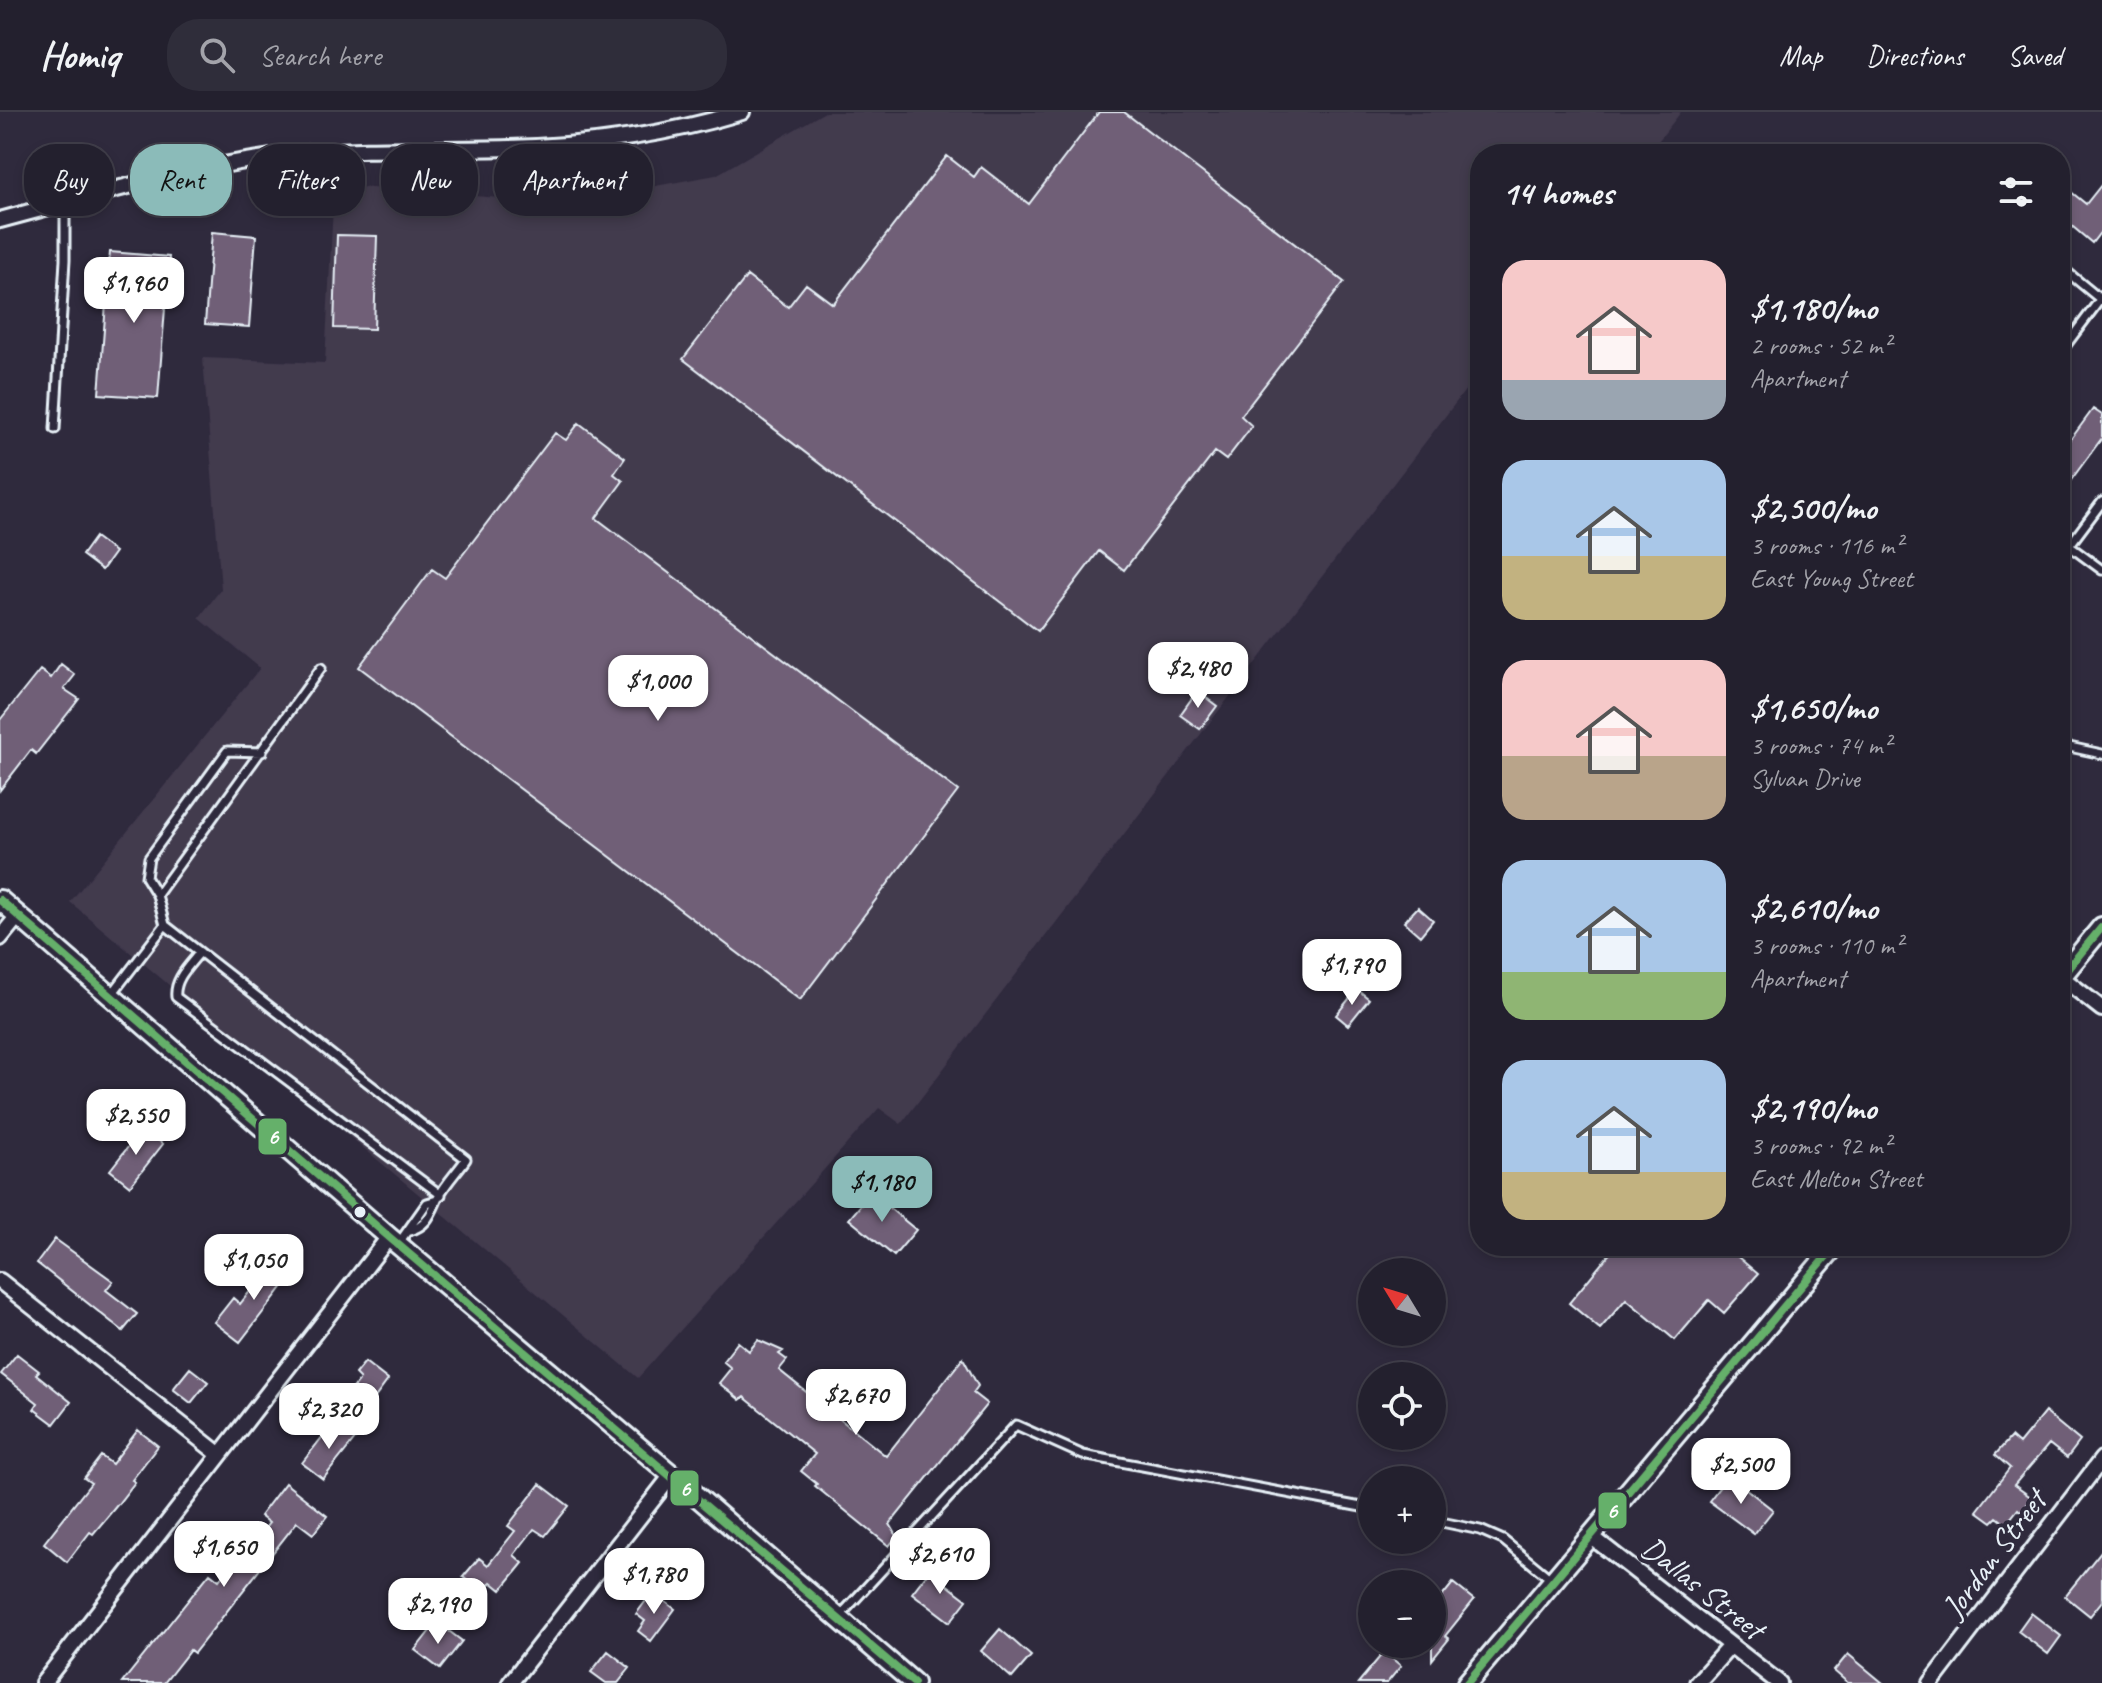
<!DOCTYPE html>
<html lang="en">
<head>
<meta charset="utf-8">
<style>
	body { margin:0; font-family:Caveat,sans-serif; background:#2f2d3a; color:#f1f3f6; height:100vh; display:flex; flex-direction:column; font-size:30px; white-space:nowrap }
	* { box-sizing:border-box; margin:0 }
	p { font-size:26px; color:#a3a3aa }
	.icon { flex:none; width:44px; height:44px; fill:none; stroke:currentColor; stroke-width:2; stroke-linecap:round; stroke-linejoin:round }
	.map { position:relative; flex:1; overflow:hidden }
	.drawer { position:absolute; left:1470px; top:32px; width:600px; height:1112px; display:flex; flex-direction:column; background:#23202e; border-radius:32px; box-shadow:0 4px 12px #0003,0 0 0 2px #403e4a }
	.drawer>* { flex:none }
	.guide { position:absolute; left:24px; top:32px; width:760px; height:72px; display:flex; gap:16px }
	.needle { width:52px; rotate:308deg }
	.controls { position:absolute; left:1358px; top:1146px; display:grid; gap:16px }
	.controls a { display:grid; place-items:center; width:88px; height:88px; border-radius:50%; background:#23202e; box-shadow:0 4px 12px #0003,0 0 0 2px #403e4a; font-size:40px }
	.price { position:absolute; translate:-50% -68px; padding:0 18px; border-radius:16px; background:#fff; color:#222; font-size:26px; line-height:52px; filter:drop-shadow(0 2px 4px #0008) }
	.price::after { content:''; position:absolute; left:50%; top:48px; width:24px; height:18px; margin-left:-12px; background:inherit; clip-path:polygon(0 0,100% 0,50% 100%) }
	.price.on { background:#8bbbb9; color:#111 }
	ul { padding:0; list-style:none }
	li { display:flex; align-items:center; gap:24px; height:200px; padding:0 32px }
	li span { display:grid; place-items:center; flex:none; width:224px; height:160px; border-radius:24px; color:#555 }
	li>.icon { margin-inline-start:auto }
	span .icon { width:96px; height:96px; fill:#fffc; stroke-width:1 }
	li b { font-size:34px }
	h2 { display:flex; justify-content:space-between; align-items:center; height:96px; padding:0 32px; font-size:34px }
	.pill { padding:0 28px; border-radius:32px; background:#23202e; box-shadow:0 4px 12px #0003,0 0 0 2px #403e4a; font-size:28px; line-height:72px }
	.pill.on { background:#8bbbb9; color:#111 }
	header { display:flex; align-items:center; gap:48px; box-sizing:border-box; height:112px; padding:0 40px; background:#23202e; border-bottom:2px solid #403e4a }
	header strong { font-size:38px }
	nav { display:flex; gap:44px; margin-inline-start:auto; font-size:28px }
	.search { width:560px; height:72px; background:#2f2d3a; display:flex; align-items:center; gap:20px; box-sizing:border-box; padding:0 28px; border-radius:32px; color:#a3a3aa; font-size:30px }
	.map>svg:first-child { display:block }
	.built { fill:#423a4e }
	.building { fill:#705e77; stroke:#e8f1f8; stroke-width:2 }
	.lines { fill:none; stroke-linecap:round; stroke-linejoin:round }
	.service-casing { stroke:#e8f1f8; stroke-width:13 }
	.minor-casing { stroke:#e8f1f8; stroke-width:20 }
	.tertiary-casing { stroke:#e8f1f8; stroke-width:24 }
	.service { stroke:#2f2a3d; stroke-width:7 }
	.minor { stroke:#2f2a3d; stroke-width:14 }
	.tertiary { stroke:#2f2a3d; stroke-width:18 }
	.bus-1-casing { stroke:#2f2a3d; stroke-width:14 }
	.bus-1 { stroke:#65b06a; stroke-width:8 }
	.bus-dot { fill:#e8f1f8; stroke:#2f2a3d; stroke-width:3 }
	.labels { text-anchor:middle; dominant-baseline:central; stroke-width:8; stroke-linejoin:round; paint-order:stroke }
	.street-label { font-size:32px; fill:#e8f1f8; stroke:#2f2a3d }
	.line-badge { stroke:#2f2a3d; stroke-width:3 }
	.badge-label { font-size:22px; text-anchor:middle; font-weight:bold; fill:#fff }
</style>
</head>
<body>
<header>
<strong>Homiq</strong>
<div class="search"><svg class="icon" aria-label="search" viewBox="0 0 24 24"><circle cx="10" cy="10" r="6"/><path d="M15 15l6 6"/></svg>Search here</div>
<nav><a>Map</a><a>Directions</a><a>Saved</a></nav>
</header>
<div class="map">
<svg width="2102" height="1571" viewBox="0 0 2102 1571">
	<rect width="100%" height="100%" fill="#2f2a3d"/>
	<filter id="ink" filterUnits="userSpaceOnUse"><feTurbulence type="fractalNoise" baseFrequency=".0125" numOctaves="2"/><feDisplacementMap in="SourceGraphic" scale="16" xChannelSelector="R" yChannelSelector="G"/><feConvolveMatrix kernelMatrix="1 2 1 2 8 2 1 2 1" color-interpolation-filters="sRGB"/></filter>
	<g filter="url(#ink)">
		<path class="built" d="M825,0H1681L1648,42H1480V259L901,1012L879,996L638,1266L70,790L260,556L199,506L221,477L203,246L325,251L334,73L539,89L584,87L716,63Z"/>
		<path class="building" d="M1099,0H1124L1344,170L1241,304L1252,314L1226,348L1215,340L1124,458L1099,439L1038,519L683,247L747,164L788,195L806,172L833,192L947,44L974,65L981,55L1029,92Z
			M2060,71L2086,92L2102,72V118L2092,131L2060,104Z
			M212,120L256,124L249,215L205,212Z
			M337,123L377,124L374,217L334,216Z
			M110,140L169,145L158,286L99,282Z
			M2093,297L2102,303V326L2060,383V342Z
			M579,311L625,346L614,362L623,369L596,406L958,679L800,888L359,555L432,457L445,466L555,321L566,328Z
			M95,425L115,440L102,458L82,443Z
			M61,552L75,563L64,577L79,587L36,642L31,638L0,678V608L40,558L51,566Z
			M1197,579L1217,594L1200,617L1180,603Z
			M1418,795L1433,808L1420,824L1404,810Z
			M1357,877L1369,887L1348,913L1336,903Z
			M143,1016L163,1032L130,1074L110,1058Z
			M871,1081L916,1118L894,1144L849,1107Z
			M55,1127L113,1169L106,1178L137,1202L123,1219L37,1151Z
			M1616,1134H1725L1758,1162L1724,1201L1709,1188L1675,1228L1626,1187L1600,1217L1569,1191Z
			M276,1146L294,1160L240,1230L214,1210L233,1186L240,1192Z
			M758,1228L783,1239L779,1242L787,1248L779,1258L886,1344L963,1246L978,1274L973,1281L987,1292L890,1412L897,1424L889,1434L815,1374L817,1372L801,1359L815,1342L744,1285L740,1288L719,1271L731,1256L723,1249L738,1230L749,1239Z
			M17,1242L39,1259L36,1262L71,1290L54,1312L34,1297L38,1291L1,1262Z
			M365,1250L388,1268L374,1287L366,1281L362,1287L351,1279L360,1267L355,1262Z
			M190,1256L208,1270L191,1291L173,1277Z
			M2045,1300L2080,1329L2067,1346L2049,1332L2014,1373L2032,1386L2021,1400L2018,1397L2006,1412L1997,1405L1992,1410L1977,1399L2010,1356L1995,1343L2011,1325L2019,1332Z
			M334,1310L355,1327L323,1367L302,1351Z
			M138,1318L158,1334L132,1368L135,1370L118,1392L93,1422L90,1420L67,1450L44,1431L91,1371L84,1366L101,1344L112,1352Z
			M1725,1368L1738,1378L1741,1373L1773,1398L1754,1422L1709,1389Z
			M285,1371L327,1404L313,1422L297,1410L194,1541L190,1538L164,1571H122L210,1461L219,1468L244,1436L248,1439L269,1411L260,1404Z
			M540,1372L569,1394L545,1424L534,1417L514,1443L523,1451L501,1478L491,1470L475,1490L464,1481L471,1472L463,1465L479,1446L488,1453L515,1419L508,1414Z
			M2102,1438V1489L2090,1504L2065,1484Z
			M929,1459L967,1488L950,1510L912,1481Z
			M1453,1471L1474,1488L1445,1524L1449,1527L1432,1548V1497Z
			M655,1482L675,1497L651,1529L638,1519L645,1509L636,1502L648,1486L651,1488Z
			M2031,1501L2061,1524L2048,1542L2018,1519Z
			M437,1510L462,1529L440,1557L415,1538Z
			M1000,1517L1031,1544L1012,1566L981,1539Z
			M608,1539L630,1556L618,1571H606L591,1560Z
			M1384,1540L1401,1554L1387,1571H1358Z
			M1848,1542L1883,1571H1848L1834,1559Z"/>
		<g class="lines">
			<g class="service-casing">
				<path id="service" d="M2060,154L2100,187
					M2060,241L2102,185
					M55,317L65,148V91
					M2060,427L2102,458
					M2069,434L2102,390
					M2060,633L2102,642
					M157,783L146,765L149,746L227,639L262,640
					M165,813L157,783L321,556
					M200,840C189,854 174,867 176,885L441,1083
					M112,882L165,813L466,1047C457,1060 445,1072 438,1086C431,1101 428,1114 409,1119
					M398,1132L427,1091L437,1088
					M1432,1408L1480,1418L1503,1428L1552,1468
					M838,1506L1016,1313L1083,1343L1372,1397"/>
			</g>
			<g class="minor-casing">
				<path id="minor" d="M0,108C98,82 196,53 296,42C367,35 438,38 509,36C589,34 666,23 742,0
					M0,826L18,804
					M2061,865L2102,897
					M0,1169L220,1343
					M1592,1425L1779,1571
					M43,1571L389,1125
					M510,1571L672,1363
					M1697,1571L1730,1534
					M1931,1571L2102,1347"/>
			</g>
			<g class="tertiary-casing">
				<path id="tertiary" d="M0,788L389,1125L672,1363L914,1571
					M2060,866L2102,815
					M1467,1571L1835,1134"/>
			</g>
			<use href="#service" class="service"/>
			<use href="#minor" class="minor"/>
			<use href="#tertiary" class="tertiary"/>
			<g class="bus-1-casing">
				<path id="bus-1" d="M0,788L389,1125L914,1571
					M2060,866L2102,815
					M1467,1571L1835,1134"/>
			</g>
			<use href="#bus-1" class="bus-1"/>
		</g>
	</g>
	<circle class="bus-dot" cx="360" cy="1100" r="7"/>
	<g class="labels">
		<g class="street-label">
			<text transform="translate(1994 1442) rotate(-53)">Jordan Street</text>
			<text transform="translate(1703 1476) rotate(38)">Dallas Street</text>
		</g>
	</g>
	<g class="line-badge">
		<rect x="257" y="1005" width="31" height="39" rx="8" fill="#65b06a"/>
		<rect x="669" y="1357" width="31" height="38" rx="8" fill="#65b06a"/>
		<rect x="1597" y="1379" width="31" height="39" rx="8" fill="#65b06a"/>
	</g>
	<g class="badge-label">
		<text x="273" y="1032">6</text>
		<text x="685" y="1384">6</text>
		<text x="1612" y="1406">6</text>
	</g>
</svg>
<div class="controls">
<a><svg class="needle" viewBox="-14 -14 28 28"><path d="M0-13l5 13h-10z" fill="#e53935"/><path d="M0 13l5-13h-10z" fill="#a3a3aa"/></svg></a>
<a><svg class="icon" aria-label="locate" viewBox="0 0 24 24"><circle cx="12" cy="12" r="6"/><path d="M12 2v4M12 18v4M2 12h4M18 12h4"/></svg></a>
<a>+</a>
<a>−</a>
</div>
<b class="price" style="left:134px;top:213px">$1,960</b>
<b class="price" style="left:1198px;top:598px">$2,480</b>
<b class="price" style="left:658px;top:611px">$1,000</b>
<b class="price" style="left:1352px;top:895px">$1,790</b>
<b class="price" style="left:136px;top:1045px">$2,550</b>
<b class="price on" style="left:882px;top:1112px">$1,180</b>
<b class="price" style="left:254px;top:1190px">$1,050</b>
<b class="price" style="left:856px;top:1325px">$2,670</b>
<b class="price" style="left:329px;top:1339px">$2,320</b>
<b class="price" style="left:1741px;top:1394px">$2,500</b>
<b class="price" style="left:224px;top:1477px">$1,650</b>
<b class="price" style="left:940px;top:1484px">$2,610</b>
<b class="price" style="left:654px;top:1504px">$1,780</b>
<b class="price" style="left:438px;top:1534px">$2,190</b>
<div class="guide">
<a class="pill">Buy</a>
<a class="pill on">Rent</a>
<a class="pill">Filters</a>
<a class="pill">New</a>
<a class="pill">Apartment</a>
</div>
<section class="drawer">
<h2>14 homes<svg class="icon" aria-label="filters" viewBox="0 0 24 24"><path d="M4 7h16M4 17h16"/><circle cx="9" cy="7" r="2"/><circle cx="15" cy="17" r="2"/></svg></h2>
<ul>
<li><span style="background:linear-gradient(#f6c9c9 75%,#9aa5b1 0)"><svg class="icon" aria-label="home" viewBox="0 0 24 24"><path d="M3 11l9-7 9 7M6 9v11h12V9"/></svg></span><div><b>$1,180/mo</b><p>2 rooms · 52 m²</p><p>Apartment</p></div></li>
<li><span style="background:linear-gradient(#a9c7e8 60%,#c2b280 0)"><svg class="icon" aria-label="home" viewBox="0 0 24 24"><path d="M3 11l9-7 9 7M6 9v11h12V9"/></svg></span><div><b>$2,500/mo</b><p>3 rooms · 116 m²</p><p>East Young Street</p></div></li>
<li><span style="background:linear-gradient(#f6c9c9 60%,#b9a48a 0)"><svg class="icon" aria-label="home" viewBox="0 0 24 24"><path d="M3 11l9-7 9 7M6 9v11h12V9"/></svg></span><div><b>$1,650/mo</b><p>3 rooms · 74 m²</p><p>Sylvan Drive</p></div></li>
<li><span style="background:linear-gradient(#a9c7e8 70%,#8fb573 0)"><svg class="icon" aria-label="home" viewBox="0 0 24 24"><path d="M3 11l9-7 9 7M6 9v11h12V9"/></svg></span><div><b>$2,610/mo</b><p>3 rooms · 110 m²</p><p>Apartment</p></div></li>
<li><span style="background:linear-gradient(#a9c7e8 70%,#c2b280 0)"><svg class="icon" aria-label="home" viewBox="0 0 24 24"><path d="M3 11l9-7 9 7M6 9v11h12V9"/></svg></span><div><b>$2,190/mo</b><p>3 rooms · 92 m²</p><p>East Melton Street</p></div></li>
</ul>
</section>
</div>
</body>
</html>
